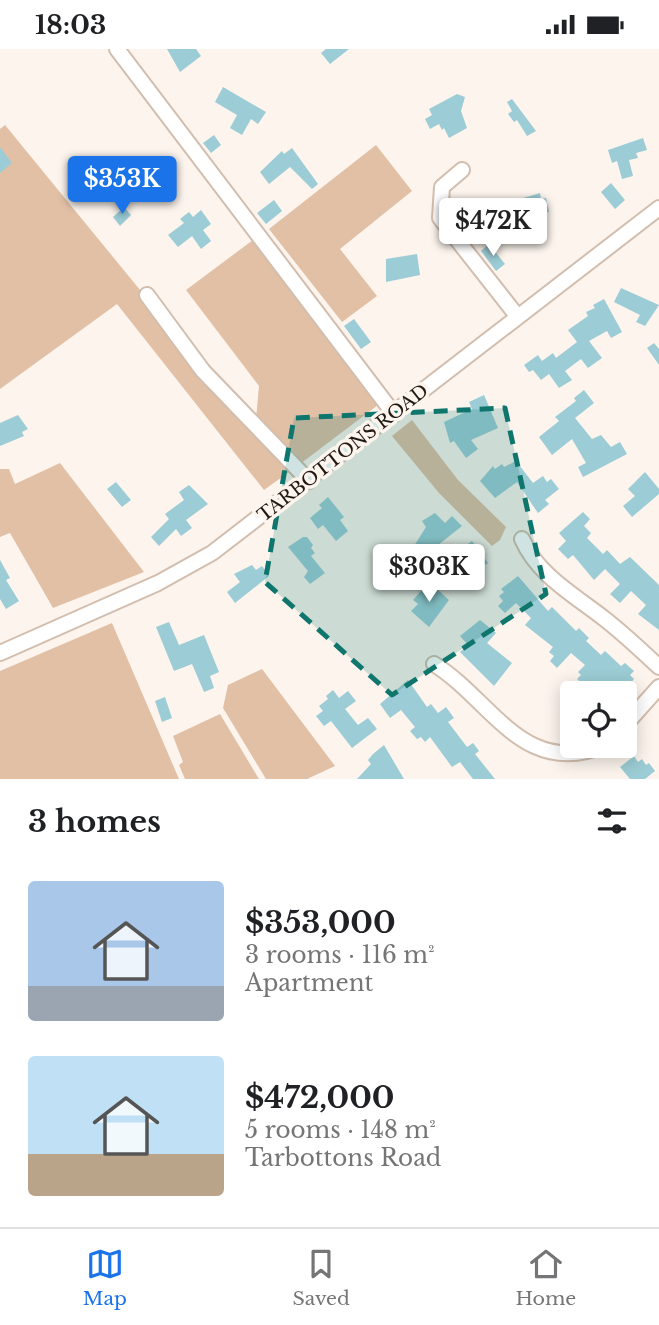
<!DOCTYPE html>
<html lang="en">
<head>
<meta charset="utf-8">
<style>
	body { margin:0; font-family:"Libre Baskerville",serif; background:#f2f2f2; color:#202124; height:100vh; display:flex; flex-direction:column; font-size:26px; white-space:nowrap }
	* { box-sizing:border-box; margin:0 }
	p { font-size:23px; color:#757577 }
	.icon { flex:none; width:38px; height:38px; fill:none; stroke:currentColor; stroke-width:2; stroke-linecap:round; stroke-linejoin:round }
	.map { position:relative; height:730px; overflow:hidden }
	.panel { display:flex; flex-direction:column; background:#fff; flex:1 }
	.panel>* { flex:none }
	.buttons { position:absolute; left:560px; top:632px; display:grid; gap:14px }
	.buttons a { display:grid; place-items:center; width:77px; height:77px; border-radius:7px; background:#fff; box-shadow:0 4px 18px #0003; font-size:35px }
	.price { position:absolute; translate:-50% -60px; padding:0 16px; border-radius:7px; background:#fff; color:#222; font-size:23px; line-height:46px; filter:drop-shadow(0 2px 4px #0008) }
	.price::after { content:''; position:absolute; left:50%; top:42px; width:21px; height:16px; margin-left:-10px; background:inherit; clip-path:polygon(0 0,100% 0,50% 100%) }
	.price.current { background:#1a73e8; color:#fff }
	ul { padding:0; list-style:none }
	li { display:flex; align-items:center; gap:21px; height:175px; padding:0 28px }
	li span { display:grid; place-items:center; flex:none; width:196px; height:140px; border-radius:7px; color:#555 }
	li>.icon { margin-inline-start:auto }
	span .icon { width:84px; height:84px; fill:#fffc; stroke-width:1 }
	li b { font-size:30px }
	h2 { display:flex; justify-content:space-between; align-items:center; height:84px; padding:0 28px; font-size:30px }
	.status { display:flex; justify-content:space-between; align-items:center; height:49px; padding:0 35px; background:#fff; direction:ltr }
	.status svg { height:19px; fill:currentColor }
	.tabs { display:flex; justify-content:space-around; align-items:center; height:98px; border-top:2px solid #e0e0e0; background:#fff; font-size:19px; color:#757577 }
	.tabs a { display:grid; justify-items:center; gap:4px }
	.tabs .current { color:#1a73e8 }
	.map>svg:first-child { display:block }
	.green { fill:#e1c0a6 }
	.building { fill:#9cccd5 }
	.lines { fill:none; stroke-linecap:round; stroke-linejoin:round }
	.minor-casing { stroke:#d2beae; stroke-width:18 }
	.minor { stroke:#fff; stroke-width:14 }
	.marked { fill:#0f766e; fill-opacity:0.2; stroke:#0f766e; stroke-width:5; stroke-dasharray:14 9; stroke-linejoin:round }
	.labels { text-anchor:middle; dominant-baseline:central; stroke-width:7; stroke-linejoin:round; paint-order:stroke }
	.street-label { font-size:18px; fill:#201913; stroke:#fcf4ed }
</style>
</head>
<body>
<div class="status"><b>18:03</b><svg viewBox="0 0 49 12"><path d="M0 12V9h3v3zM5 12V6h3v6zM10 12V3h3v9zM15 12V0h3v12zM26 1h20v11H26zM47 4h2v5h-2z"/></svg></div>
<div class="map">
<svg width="659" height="730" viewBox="0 0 659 730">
	<rect width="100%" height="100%" fill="#fcf4ed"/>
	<path class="green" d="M5,76L289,423L264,441L117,255L0,340V80Z
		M376,96L412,142L340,200L377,247L342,273L269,180Z
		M253,191L378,356L300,415L256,370L259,337L186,241Z
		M412,371L458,431L506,478L500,491L492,497L439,444L392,387Z
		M60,414L144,523L53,559L10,484L0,488V420H9L15,435Z
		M112,574L179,730H0V622Z
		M262,620L335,717L307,730H266L223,659L228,636Z
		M220,665L259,730H185L179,716L183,713L173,687Z"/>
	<path class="building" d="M167,0H196L201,7L180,23Z
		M326,0H349L330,15L321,4Z
		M223,38L266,63L258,75L251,70L242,86L230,79L237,66L215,53Z
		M457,45L465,48L461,62L467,79L449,89L444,79L442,81L439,75L430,80L425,70L432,66L429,60Z
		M512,50L536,82L527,87L517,71L514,73L508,65L512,62L507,53Z
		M214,86L221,96L211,104L203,94Z
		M643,89L647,101L636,104L638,109L629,111L633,127L622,130L617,112L612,114L608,101Z
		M0,98L12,114L0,124Z
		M292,99L318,135L312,140L290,118L269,135L260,123L282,102L284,105Z
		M611,134L625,151L615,160L601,143Z
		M540,144L541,150L546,149L549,163L533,167L538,184L524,187L522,176L509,179L506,154Z
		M274,151L282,162L266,175L257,164Z
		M124,158L131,166L120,177L113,168Z
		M201,161L211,175L203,181L211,192L201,200L192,187L178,198L168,186L184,174L180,170L189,163L193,168Z
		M489,195L505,215L496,222L481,202Z
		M417,205L420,226L386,233V210Z
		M621,239L659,256L645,277L636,273L640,266L614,253Z
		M604,250L622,283L611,289L607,282L589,292L602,309L588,319L581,310L565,322L572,331L559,339L549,325L541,331L533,321L529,323L524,316L538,306L542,312L553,304L556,309L577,293L568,281L588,267L586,263L595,259L593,256Z
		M354,270L371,293L361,300L344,277Z
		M654,294L659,300V316L647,299Z
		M584,341L594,354L575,369L592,390L601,386L611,398L620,393L627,405L583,428L578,418L586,414L572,390L552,406L539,388L559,372L555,368L576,352L574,349Z
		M484,346L498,379L471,391L478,400L466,409L454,392L450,394L444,373L472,360L469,353Z
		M18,366L28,380L22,383L24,387L0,397V374Z
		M516,412L533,434L543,427L547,433L551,430L559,440L545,451L549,455L538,464L517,433L495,449L480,432L493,417L495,420L502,415L504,418Z
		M645,423L659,440V445L632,468L623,457L635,447L628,440Z
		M116,433L131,451L122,458L107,440Z
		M189,436L208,455L186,471L192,479L181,487L176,480L159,497L151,488L169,470L165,465L184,451L179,443Z
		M328,448L344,468L340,471L348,482L336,492L323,476L318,480L310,469L322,459L319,456Z
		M583,463L590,470L584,477L591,484L587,489L603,505L607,501L620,515L630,508L659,536V581L638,565L646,556L631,542L620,554L610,545L620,535L605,520L594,531L573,506L568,510L558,500L566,492L559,484Z
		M435,464L445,474L452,467L462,477L423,508L414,497L426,478L422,472Z
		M303,488H307L313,496L311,499L315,504L311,507L325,524L310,535L304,528L308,522L288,498Z
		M472,492L488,514L455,537L446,527L460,511L454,505Z
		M0,511L10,529L6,531L19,552L6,560L0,550Z
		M252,516L256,521L262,517L269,527L235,554L227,543L240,533L234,525Z
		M518,527L548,562L552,558L576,582L579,579L589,589L586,592L601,606L605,602L621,617L625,614L634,622L630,626L634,630L623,644H592L577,630L581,626L578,623L585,616L571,604L557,619L550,612L554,607L549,603L553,598L525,576L531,569L516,554L505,564L498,557L503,552L499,547L504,543L501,540Z
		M429,533L449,551L429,578L411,562L418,555L413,551Z
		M480,571L496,584L487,594L512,614L494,637L460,603L468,596L460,587Z
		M169,573L179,596L204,586L219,623L210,627L214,639L204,643L192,615L174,622L156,578Z
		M408,631L427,658L431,655L438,664L446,658L454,669L448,673L467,698L473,694L479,702L475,705L495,730H473L460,713L452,718L430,688L425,693L421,688L417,690L410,682L415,678L401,661L390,669L380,655Z
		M333,641L339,649L348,642L356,652L345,660L358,676L368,669L377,680L352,699L331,672L324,677L316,667L323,662L319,657L328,650L326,647Z
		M165,648L172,669L162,673L155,652Z
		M384,696L404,730H357L371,715L368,711L373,705Z
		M634,707L638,713L642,710L646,716L649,714L655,722L645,730H630L620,718Z"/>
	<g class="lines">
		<g class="minor-casing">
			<path id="minor" d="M117,0L394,365
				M462,121L442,138L440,169L518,268
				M147,246L203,322L309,432
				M522,490C538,527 576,547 606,571C625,586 642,602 659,618
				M0,604L158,534L212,504L659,159
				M434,615C493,652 523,730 606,696
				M625,676L659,638"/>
		</g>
		<use href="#minor" class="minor"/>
	</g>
	<path class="marked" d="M505,359L546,545L392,646L265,533L294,369Z"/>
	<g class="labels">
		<g class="street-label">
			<text transform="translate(343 404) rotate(-38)">TARBOTTONS ROAD</text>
		</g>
	</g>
</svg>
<div class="buttons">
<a><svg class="icon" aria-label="locate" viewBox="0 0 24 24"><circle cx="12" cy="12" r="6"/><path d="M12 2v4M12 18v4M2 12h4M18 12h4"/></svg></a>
</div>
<b class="price current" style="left:122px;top:167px">$353K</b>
<b class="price" style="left:493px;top:209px">$472K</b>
<b class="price" style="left:429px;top:555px">$303K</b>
</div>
<section class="panel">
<h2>3 homes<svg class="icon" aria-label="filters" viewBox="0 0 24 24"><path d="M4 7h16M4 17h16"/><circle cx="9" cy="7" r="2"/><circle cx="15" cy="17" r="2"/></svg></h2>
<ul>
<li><span style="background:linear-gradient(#a9c7e8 75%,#9aa5b1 0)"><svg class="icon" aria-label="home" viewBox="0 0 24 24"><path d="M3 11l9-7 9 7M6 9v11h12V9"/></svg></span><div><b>$353,000</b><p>3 rooms · 116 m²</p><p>Apartment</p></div></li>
<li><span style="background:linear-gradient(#bfe0f5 70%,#b9a48a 0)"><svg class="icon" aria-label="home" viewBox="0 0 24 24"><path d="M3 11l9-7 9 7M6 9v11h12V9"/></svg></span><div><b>$472,000</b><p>5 rooms · 148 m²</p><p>Tarbottons Road</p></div></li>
</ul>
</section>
<nav class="tabs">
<a class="current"><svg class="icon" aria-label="map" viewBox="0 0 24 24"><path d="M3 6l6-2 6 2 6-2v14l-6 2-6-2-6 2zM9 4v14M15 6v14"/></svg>Map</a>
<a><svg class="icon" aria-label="saved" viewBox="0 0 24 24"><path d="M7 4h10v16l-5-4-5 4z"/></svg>Saved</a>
<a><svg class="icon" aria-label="home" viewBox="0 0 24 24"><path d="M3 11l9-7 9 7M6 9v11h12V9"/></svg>Home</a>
</nav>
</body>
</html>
